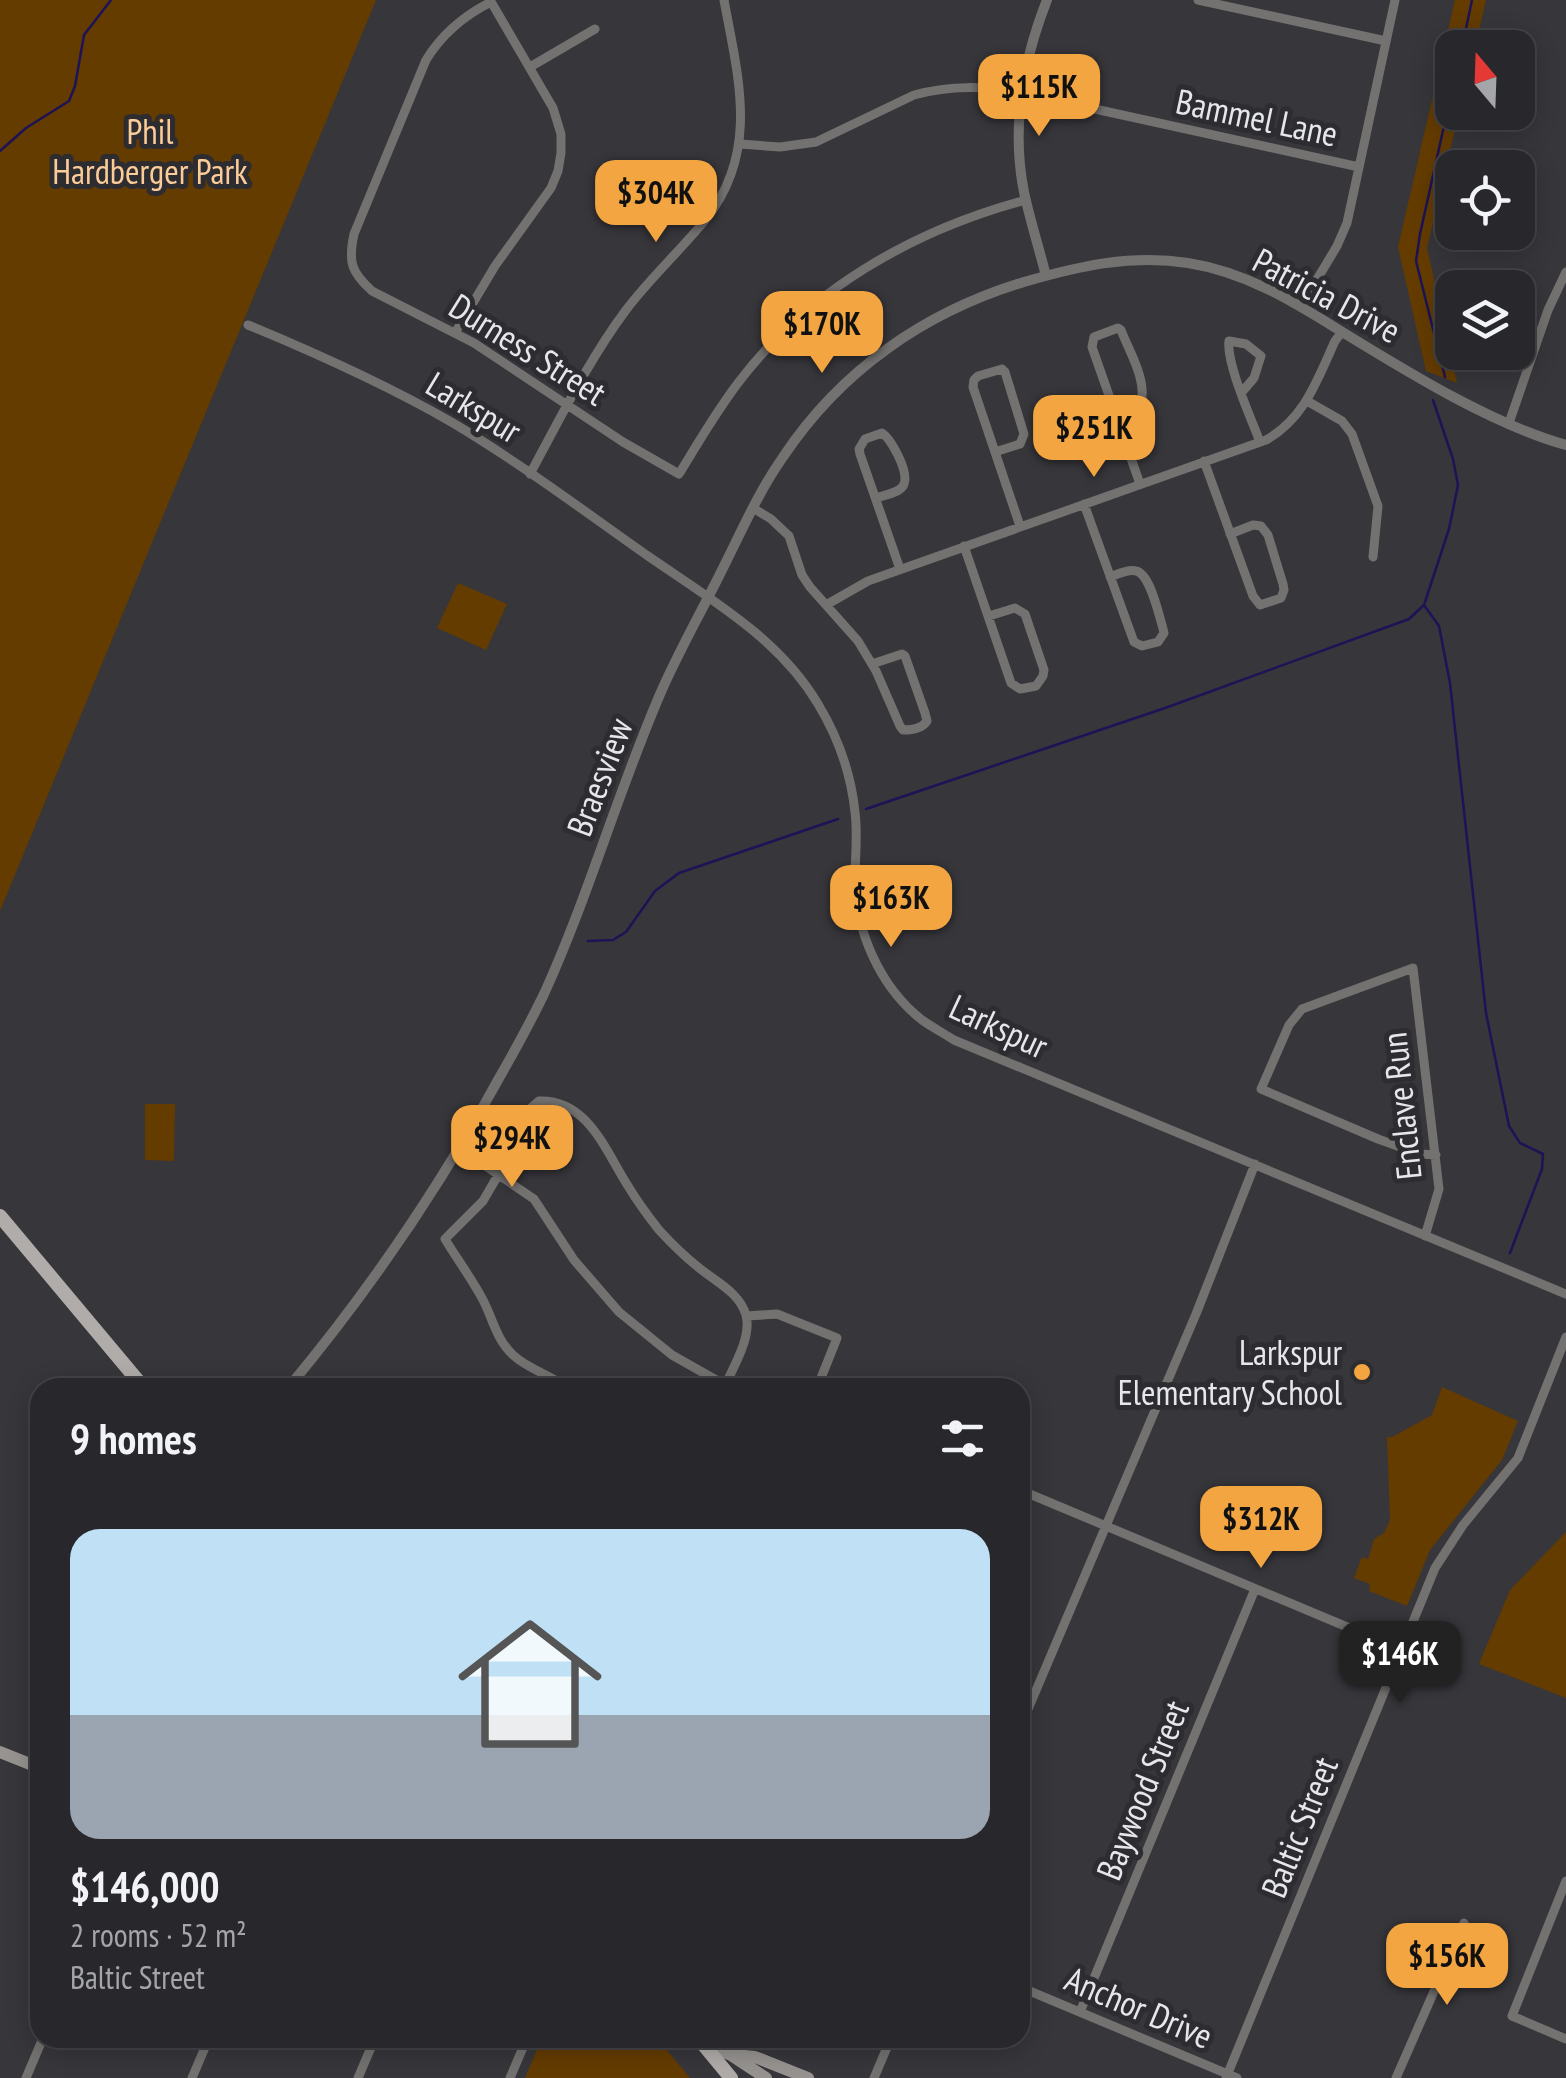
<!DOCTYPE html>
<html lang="en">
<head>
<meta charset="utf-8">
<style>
	body { margin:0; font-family:"PT Sans Narrow",sans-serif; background:#343438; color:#f1f3f6; height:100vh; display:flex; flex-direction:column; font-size:38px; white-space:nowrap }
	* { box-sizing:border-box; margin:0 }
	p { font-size:32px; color:#a5a6a9 }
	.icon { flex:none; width:55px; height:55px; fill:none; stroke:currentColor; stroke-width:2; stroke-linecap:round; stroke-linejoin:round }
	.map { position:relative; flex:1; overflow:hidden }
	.side { position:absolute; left:30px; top:1378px; width:1000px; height:670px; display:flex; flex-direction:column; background:#28282c; border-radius:30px; box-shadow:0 5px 25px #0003,0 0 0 2px #444448 }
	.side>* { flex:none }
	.needle { width:65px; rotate:341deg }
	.controls { position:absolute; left:1435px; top:30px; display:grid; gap:20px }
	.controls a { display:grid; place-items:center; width:100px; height:100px; border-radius:20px; background:#28282c; box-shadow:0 5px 25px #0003,0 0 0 2px #444448; font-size:50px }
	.price { position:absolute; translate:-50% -85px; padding:0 22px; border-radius:20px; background:#f2a541; color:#111; font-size:32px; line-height:65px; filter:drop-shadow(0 2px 5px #0008) }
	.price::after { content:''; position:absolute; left:50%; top:60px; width:30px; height:22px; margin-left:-15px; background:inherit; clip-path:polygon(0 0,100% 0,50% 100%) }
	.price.selected { background:#222; color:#fff }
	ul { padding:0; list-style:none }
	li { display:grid; align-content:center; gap:20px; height:530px; padding:0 40px }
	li+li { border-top:2px solid #444448 }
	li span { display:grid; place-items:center; height:310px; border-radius:30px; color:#555 }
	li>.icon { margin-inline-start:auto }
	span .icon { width:180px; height:180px; fill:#fffc; stroke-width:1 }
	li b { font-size:42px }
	h2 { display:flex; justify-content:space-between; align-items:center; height:120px; padding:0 40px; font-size:42px }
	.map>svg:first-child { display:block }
	.green { fill:#643c00 }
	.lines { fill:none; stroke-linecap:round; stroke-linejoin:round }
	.stream { stroke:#1d1356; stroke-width:2.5 }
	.minor { stroke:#747270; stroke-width:9 }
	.tertiary { stroke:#747270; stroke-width:10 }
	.secondary { stroke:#969390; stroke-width:12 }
	.primary { stroke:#b0aca9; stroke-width:14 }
	.poi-dot { fill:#f2a541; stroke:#2c2c31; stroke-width:4 }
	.labels { text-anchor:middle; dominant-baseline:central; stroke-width:10; stroke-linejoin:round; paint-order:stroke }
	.street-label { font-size:35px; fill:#e6e7ea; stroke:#2c2c31 }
	.park-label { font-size:35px; fill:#fbcc98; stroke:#2c2c31 }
	.poi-label { font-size:35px; fill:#e6e7ea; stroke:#2c2c31; text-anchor:end }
</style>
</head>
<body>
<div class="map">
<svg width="1566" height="2078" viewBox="0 0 1566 2078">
	<rect width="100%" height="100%" fill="#36363b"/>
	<path class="green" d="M0,0H376L0,911Z
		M1455,0H1486L1475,47L1452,48V112L1459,113L1427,248L1457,383L1426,371L1398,247Z
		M458,583L507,604L486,650L437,628Z
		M145,1104H175L174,1161L145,1160Z
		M1442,1387L1518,1421L1502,1460L1430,1550L1407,1606L1369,1591L1370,1584L1354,1578L1362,1557L1368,1559L1374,1539L1384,1533L1390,1520L1387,1437H1392L1432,1415Z
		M1566,1532V1698L1479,1664L1510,1590Z
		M542,2038H649L661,2043L690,2078H525Z"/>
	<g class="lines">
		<path class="stream" d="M1462,48L1472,0
			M0,151L26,128L69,101L75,86L84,35L111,0
			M1445,377L1416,261L1420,234L1452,90
			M1424,605L1439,626L1450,683L1486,1013L1509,1126L1520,1143L1543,1154L1542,1169L1510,1253
			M866,809L1168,707L1409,619L1424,605L1449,529L1458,485L1453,459L1433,400
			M588,941L613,940L626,932L655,891L679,873L838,819"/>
		<path class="minor" d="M1198,0L1386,41
			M491,2C463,16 442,34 426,60L354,234C348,262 351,272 372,291L474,343L623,442L679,474C698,443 716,412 738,383C809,289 914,230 1026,200
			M530,67L595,29
			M740,144L780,147L816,142L914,95C951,85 985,86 1022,93L1359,167
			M1301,306L1337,246L1347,223L1395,0
			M248,325C318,354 387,385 453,423C520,463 584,511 648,556C710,599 779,638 818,704C838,737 851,774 855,812C858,835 855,857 855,880C856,932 880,987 922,1020C932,1027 943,1033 954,1040L1566,1294
			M455,333L495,266L551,188L558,171L561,153V134L553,108L490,0
			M1242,392L1254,378L1261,356L1246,344L1229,341C1226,363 1251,418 1260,442
			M1307,401L1342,421L1352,434L1378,506L1373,557
			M1115,413L1141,402C1147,380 1129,351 1121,330L1118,328L1094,337L1092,347L1140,484
			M1509,423L1548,310L1566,272
			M995,452L1020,444L1024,434L1005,372L1002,369L978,376L974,380L973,387L1020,526
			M1204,461L1253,596L1260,605L1281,598L1284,590L1283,584L1268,535L1261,526L1253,525L1230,534
			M530,474C560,419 588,361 626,310C650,278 681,250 706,219C760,151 738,77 724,0
			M876,498C884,495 901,493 904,484C909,471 891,439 882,433L865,439L859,449L860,454L900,569
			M1084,504L1134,642L1142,646L1158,642L1164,633L1162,625C1158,612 1150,574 1136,571C1129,569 1118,574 1110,577
			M753,508L771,519L789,536L802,575L810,587L858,641L876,671L900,726L903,730C911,730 922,729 927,721L925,713L905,656L902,654L872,664
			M964,546L1011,683L1020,689L1036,686L1043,676L1044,670L1025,614L1015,608L989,616
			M826,605L868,581L1266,440C1305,418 1317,380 1335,341L1342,332
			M459,1148L534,1199L574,1260L619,1312L672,1355L725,1385
			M1425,1236L1439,1189L1413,968L1302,1009L1289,1025L1261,1089L1378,1139L1420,1154L1436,1155
			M747,1316L777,1314L837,1338L817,1388
			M567,1388C550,1374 529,1370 513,1355C496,1339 493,1319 483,1300C472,1279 457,1259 445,1239L483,1201L519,1139L531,1108L539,1101C588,1099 606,1152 628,1186C637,1201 648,1216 659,1230C671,1243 684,1256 698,1267C716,1282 739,1292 746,1315C752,1338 733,1367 724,1388
			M1020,1490L1402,1650
			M1020,1728L1196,1314L1255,1164
			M1566,1881L1512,2016L1566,2039
			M1020,1987L1237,2078
			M1080,2012L1255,1589
			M26,2078L43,2038
			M192,2078L209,2038
			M358,2078L375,2038
			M510,2078L527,2038
			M874,2078L891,2038
			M1226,2078L1435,1568L1463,1525L1518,1458L1566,1337
			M1396,2078L1464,1923"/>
		<path class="tertiary" d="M1046,276C1039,248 1030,220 1024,192C1011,127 1023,61 1047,0
			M288,1388C368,1292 438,1190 498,1080C514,1052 530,1023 544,994C589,895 618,791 661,692C678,653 699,616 718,578C739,537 757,494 783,457C841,370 925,312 1024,282C1079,266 1131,254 1188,263C1245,272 1291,300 1339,330C1406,371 1491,424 1566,445"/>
		<path class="secondary" d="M0,1752L40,1768
			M691,2038L731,2055L766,2078
			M734,2055L755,2057L808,2078"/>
		<path class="primary" d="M0,1216L144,1388
			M698,2038L731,2078"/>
	</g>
	<circle class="poi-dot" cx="1362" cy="1372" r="10"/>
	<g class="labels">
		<g class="street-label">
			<text transform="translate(1257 117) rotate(12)">Bammel Lane</text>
			<text transform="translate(1327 295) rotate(28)">Patricia Drive</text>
			<text transform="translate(528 349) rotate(32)">Durness Street</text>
			<text transform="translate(474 407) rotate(31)">Larkspur</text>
			<text transform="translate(599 777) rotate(-69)">Braesview</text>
			<text transform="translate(999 1026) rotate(25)">Larkspur</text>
			<text transform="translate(1401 1106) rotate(-96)">Enclave Run</text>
			<text transform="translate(1142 1790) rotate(-68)">Baywood Street</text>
			<text transform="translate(1299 1827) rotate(-68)">Baltic Street</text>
			<text transform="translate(1139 2007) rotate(23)">Anchor Drive</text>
		</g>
		<g class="park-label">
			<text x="150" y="131">Phil<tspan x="150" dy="40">Hardberger Park</tspan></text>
		</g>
		<g class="poi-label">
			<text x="1342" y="1352">Larkspur<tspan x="1342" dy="40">Elementary School</tspan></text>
		</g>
	</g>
</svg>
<div class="controls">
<a><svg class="needle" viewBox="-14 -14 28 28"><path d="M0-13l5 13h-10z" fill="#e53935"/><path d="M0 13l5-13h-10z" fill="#a5a6a9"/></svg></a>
<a><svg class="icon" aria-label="locate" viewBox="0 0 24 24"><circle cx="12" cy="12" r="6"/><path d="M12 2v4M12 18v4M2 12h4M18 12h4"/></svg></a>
<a><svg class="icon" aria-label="layers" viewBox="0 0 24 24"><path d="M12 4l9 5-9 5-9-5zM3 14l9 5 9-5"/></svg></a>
</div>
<b class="price" style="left:1039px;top:139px">$115K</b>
<b class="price" style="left:656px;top:245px">$304K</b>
<b class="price" style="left:822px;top:376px">$170K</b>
<b class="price" style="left:1094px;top:480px">$251K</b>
<b class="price" style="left:891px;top:950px">$163K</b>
<b class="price" style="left:512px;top:1190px">$294K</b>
<b class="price" style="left:1261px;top:1571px">$312K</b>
<b class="price selected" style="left:1400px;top:1706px">$146K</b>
<b class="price" style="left:1447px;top:2008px">$156K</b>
<section class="side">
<h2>9 homes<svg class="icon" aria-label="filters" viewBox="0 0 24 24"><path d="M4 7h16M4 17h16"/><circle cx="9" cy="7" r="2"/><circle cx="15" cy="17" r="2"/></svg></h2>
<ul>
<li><span style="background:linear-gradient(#bfe0f5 60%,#9aa5b1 0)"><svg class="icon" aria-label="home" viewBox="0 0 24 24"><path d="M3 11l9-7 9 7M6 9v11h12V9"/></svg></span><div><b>$146,000</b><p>2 rooms · 52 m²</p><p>Baltic Street</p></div></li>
</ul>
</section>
</div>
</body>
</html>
